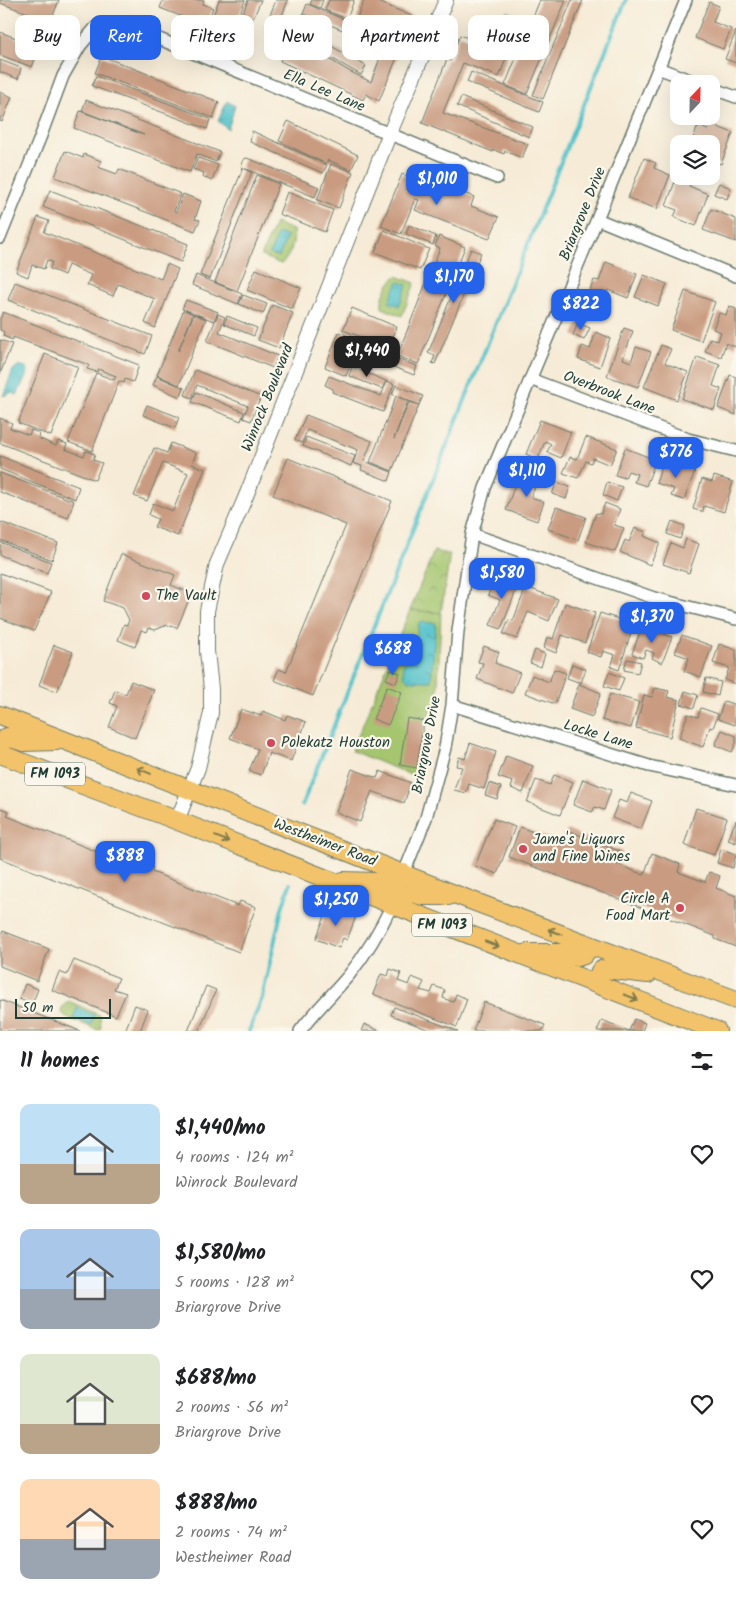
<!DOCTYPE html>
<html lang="en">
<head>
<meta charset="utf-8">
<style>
	body { margin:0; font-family:Kalam,sans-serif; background:#f6f6f6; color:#202124; height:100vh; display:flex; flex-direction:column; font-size:19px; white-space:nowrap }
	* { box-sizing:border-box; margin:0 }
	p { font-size:16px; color:#757577 }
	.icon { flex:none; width:28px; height:28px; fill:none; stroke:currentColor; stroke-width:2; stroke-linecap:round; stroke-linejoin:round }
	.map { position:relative; height:1031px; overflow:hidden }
	.side { display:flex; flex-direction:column; background:#fff; flex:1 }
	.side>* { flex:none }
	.banner { position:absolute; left:15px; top:15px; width:706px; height:45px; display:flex; gap:10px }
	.needle { width:32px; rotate:22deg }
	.buttons { position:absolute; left:670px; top:75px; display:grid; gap:10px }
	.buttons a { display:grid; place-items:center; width:50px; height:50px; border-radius:10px; background:#fff; box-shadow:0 5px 20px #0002; font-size:25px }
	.scale { position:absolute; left:15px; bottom:12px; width:96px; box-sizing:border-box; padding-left:5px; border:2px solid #1f3d34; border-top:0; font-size:14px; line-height:18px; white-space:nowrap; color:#1f3d34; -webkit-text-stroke:4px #fbf7ec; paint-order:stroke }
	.price { position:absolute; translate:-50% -42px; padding:0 11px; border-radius:10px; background:#2563eb; color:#fff; font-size:16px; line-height:32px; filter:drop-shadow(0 1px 2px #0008) }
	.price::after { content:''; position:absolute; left:50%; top:30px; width:15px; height:11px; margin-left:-8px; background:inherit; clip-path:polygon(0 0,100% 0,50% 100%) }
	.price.current { background:#222; color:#fff }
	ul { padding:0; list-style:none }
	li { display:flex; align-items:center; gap:15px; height:125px; padding:0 20px }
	li span { display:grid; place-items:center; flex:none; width:140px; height:100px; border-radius:10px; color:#555 }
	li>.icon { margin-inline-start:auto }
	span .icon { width:60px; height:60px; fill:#fffc; stroke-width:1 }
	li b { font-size:21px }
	h2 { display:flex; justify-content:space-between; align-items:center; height:60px; padding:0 20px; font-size:21px }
	.tag { padding:0 18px; border-radius:10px; background:#fff; box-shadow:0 5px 20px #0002; font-size:18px; line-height:45px }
	.tag.current { background:#2563eb; color:#fff }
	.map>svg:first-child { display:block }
	.park { fill:url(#park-crowns); stroke:#628151 }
	.pitch { fill:#a5c56e; stroke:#628151 }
	.water { fill:url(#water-ripples); stroke:#3a807f }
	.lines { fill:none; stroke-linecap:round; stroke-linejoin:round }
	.stream { stroke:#54c2ca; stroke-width:4 }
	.building { fill:#c99b80 }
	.minor-casing { stroke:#6a7a6d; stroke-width:14 }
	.tertiary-casing { stroke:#6a7a6d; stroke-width:16 }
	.primary-casing { stroke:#6a7a6d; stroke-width:20 }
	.minor { stroke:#fff; stroke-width:11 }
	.tertiary { stroke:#fff; stroke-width:14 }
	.primary { stroke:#f2c36a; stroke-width:18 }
	.oneway { stroke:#7e794c }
	.poi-dot { fill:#d1495b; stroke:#fbf7ec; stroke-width:2 }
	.labels { text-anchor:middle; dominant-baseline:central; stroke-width:4.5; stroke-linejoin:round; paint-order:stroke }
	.shield { fill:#fbf7ec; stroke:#61756b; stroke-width:1 }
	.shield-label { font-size:14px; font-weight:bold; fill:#1f3d34 }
	.street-label { font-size:15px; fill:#1f3d34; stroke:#fbf7ec }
	.poi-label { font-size:15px; fill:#1f3d34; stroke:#fbf7ec; text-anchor:start }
</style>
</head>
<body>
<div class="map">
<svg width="736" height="1031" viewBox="0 0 736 1031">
	<defs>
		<pattern id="park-crowns" width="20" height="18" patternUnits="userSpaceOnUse" patternTransform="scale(1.25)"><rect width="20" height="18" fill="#a5c56e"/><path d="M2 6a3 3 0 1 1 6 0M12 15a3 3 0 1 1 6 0" fill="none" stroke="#86a15b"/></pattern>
		<pattern id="water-ripples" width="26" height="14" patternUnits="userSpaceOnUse" patternTransform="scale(1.25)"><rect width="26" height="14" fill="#54c2ca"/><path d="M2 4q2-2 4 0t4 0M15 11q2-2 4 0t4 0" fill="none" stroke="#459fa5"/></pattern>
	</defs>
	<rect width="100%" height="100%" fill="#fbf7ec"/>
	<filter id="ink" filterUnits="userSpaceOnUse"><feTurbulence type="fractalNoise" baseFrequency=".02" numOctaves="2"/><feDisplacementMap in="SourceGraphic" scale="10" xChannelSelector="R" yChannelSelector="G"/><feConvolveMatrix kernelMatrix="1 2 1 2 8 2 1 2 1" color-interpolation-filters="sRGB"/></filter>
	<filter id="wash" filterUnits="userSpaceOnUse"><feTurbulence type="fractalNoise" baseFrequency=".0096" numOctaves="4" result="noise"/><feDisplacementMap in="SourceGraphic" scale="20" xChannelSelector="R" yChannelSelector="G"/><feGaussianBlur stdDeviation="1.12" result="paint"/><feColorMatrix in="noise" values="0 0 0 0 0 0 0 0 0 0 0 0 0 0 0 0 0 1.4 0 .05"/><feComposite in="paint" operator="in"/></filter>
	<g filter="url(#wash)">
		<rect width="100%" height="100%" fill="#f6ebd6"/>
		<path class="park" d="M434,551L450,554L441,613L410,610Z"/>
		<path class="pitch" d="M275,223L293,230C296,240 290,258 281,264L261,256Z
			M397,276L415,283L402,316L382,308C380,298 389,280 397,276Z
			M410,610L441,613L437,708L426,716L416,777L352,751Z
			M69,1001L100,1015L101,1028L98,1030L65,1017L61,1011L63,1006Z"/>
		<path class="water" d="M507,11L517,15L508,35L499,31Z
			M227,101L235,106L228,129L218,121Z
			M278,233L287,237L279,257L270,254Z
			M398,281L407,285L399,306L389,302Z
			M19,365L25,367L28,373L17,395L11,393L3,396L13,370Z
			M419,622L436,623L431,681H409L404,676L403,666L417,633Z
			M77,1008L95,1015L91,1025L73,1018Z"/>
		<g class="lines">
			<path class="stream" d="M302,805L626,0
				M249,1031L262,998L282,908L290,884"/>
		</g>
		<g id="blocks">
			<path class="building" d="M0,0H59L46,34L31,28L36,16L0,3Z
				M163,0H204L203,4L213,8L206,26L160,8Z
				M219,0H245L232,35L209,26Z
				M248,0H261L253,19L242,15Z
				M276,0H288L277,29L266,25Z
				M312,0H323L320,8L310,4Z
				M329,0H354L347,19L325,10Z
				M364,0H374L414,17L379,101L366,94L363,100L280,61L290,39L312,49L349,71L371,82L390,31L357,18Z
				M540,0H566L527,94L505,85Z
				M572,0H583L543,99L533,95Z
				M709,2L719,6L713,22L731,29L723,49L695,38Z
				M307,4L379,34L375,43L303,14Z
				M296,26L366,66L361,75L291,35Z
				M736,31V63L725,59Z
				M0,32L40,47L32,67L0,55Z
				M460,35L508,53L499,77L463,63L443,113L528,144L522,158L505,151L504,154L494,150L493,152L422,123L447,59L450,61Z
				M102,56L219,102L213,118L95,73Z
				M0,60L21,68L18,79L0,72Z
				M471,72L543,102L539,112L467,82Z
				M96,76L210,119L207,129L92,86Z
				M0,92L12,97L2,122L0,121Z
				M461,97L533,127L529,137L457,106Z
				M86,100L220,152L216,162L197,154L190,172L74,128L80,111L144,135L82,111Z
				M288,121L358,155L351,170L328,160L326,164L279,141Z
				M710,124L733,133L721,164L711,161V144H700L692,141L698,126L708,130Z
				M252,131L327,165L323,173L250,142Z
				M65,151L83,158L84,154L101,161L98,167L117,174L119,169L181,194L174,211L176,212L183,194L201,201L195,219L200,220L195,231L55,177Z
				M198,158L218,165L212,181L203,177L204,173L193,169Z
				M247,158L319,187L315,197L241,167L244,159Z
				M644,158L656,163L654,168L670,175L657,209L628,198Z
				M331,164L353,172L339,208L317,200Z
				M243,168L252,172L210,279L200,275Z
				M411,172L474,197L471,206L499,217L489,239L415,210L419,200L415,199L401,234L381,226L402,174L409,177Z
				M257,175L279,184L237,291L215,282Z
				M677,176H693L689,186L708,194L696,226L674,217L677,210L666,206Z
				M719,183L731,188L727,199L714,194Z
				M50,190L188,244L181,262L43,207Z
				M287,192L333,210L325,232L279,214Z
				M711,209L736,219V242L703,230Z
				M38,217L49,221L44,232L161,279L167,264L178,269L155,328L145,323L155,299L118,284L113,296L87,285L91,275L68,265L64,275L50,269L52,262L47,260L44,269L32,265L28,277L16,272Z
				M409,225L436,236L433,245L406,234Z
				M384,230L429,249L420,270L375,252Z
				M439,236L465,247L418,364L397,356L440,248L435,246Z
				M471,249L481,253L435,364L432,363L435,356L428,353Z
				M606,262L637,274L628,298L608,290L599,314L583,307L594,280L599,281Z
				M256,269L301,288L292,309L247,290Z
				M196,275L242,294L238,304L192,285Z
				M644,275L667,284L658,306L635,297Z
				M15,282L152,336L145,354L8,300Z
				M685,291L715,302L701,341L671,330Z
				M243,295L267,304L263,314L239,304Z
				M186,300L218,312L214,321L185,310L193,314L178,351L194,314L206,319L179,385L157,375L184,309H182Z
				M272,305L293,313L279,348L258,340Z
				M729,306L736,309V347L726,343L721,357L705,351L710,338L718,341L721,332L713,329L719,313L726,315Z
				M352,308L397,327L389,348L343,330Z
				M3,312L139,365L133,382L125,379L124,383L119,381L92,451L68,442L96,373L114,380L116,376L98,369L97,372L87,369L89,365L13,337V340L3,336L4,332L0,330V319Z
				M218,314L225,317L219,332L278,356L273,368L207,341Z
				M227,316L257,328L254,336L224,324Z
				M578,323L590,328L584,340L573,335Z
				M624,328L633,331L623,359L631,362L636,347L651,352L638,387L607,376Z
				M339,332L361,341L346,376L325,367Z
				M596,332L610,338L600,367L578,359L582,346L590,349Z
				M0,340L12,344L0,374Z
				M661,345L671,349L665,363L688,372L677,400L644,387Z
				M374,348L388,354L384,363L370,357Z
				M45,354L78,367L51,436L18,423Z
				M390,356L417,366L414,375L386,364Z
				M697,357L720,365L713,386L721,389L714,410L682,399Z
				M352,367L386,381L382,389L349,376Z
				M195,370L261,397L251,421L243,418L248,406L197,385L192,398L185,395Z
				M730,375L736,377V415L718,408Z
				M157,376L184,388L180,397L153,385Z
				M329,376L381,396L387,381L394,384L383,412L332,392L333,389L325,385Z
				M396,385L423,396L419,405L392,394Z
				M196,392L244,412L241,421L192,402Z
				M396,396L408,401L394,439L409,402L419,405L392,471L370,462Z
				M147,405L179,417L175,428L143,415Z
				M306,415L372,441L364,461L392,472L389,481L361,470L362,466L353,463L358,450L307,430L302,443L295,440Z
				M0,418L12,423L10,428L29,435L31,430L39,433L38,438L56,446L58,441L67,444L65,449L84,456L86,451L95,454L93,460L102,463L95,480L0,443Z
				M540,420L571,432L561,458L547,452L551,444L545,441L538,459L526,454Z
				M306,437L355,456L351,466L303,446Z
				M586,437L617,449L610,465L593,458L591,463L586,461L578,478L563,473L570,457L577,459Z
				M171,443L196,453L192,464L205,469L178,536L154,527L158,519L149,515L153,503L173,511L188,473L163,463L147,501L134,496L154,448L167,453Z
				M625,448L656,460L646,486L634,482L637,474L628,471L625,478L615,475Z
				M0,456L79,487L75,499L0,469Z
				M288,458L392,501L313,696L274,680L279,669L286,672L346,525L273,495Z
				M664,460L695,471L684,500L671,496L674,489L656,483Z
				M534,472L549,478L546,485L537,482L531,497L544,502L537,521L506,510L517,479L530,483Z
				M0,473L74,501L68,518L0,492Z
				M714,476L733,482L724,512L704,506L703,512L693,509L702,479L712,482Z
				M557,482L570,487L566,499L552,494Z
				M607,482L622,487L617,501L603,495Z
				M605,503L620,509L614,525L624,528L615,552L586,542L596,513L601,514Z
				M556,507L586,517L578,540L548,529Z
				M672,521L685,526L680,539L667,534Z
				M0,522L58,543L52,560L0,540Z
				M635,528L646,532L644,536L660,543L650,565L620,552L625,540L629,542Z
				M686,539L699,544L689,573L663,564L671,543L683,548Z
				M0,542L51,562L47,573L0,555Z
				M121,554L175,575L171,585L188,592V602L177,628L167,625L155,630L149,628L147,632L141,630L135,647L118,640L124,624L127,625L129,620L123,608L103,601Z
				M0,573L51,592L34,631L0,618Z
				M495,577L518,586L501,629L490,625L500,600L488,595Z
				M526,587L558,599L549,621L528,612L517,639L503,634L509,620L513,621Z
				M565,603L595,613L585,643L562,635L556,653L544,648L547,637L553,639Z
				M600,613L634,624L619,670L611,667L615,655L603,651L601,657L587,652Z
				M642,626L672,637L662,663L652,658L654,653L646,650L643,658L632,654Z
				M682,635L712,646L701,677L684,671L689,658L675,653Z
				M719,644L736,650V684L725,680L729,668L713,663Z
				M54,645L73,652L57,692L39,685Z
				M484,646L499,652L495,663L520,673L512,693L477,679L483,663L478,662Z
				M535,650L545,654L541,667L530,663Z
				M627,659L641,662L638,673L624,670Z
				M572,664L586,669L581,683L567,678Z
				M554,669L566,673L555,704L525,693L532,675L549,682Z
				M390,670L400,673L396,683L386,679Z
				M609,672L624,678L619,691L604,686Z
				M706,678L721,682L718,696L703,692Z
				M131,681L154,690L135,738L109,727L117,706L110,703L115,690L126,694Z
				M579,684L601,693L592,717L570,709Z
				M387,686L402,692L388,725L373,719Z
				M655,688L669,691L667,697L679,700L670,737L636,728L644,695L652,697Z
				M685,691L698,695L694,708L681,704Z
				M610,694L639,702L631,728L602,720Z
				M724,701L736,705L735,725L718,719Z
				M701,708L718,714L713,728L710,727L703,747L679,738L688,714L698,717Z
				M241,709L261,716L263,711L285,720L287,715L306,722L291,761L269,753L261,775L249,771L258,749L230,738Z
				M407,718L424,721L417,768L400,765Z
				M722,730L736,736V743L732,752L715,745Z
				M470,743L496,752L484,789L469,784L466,793L454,790L462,767L456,766L459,757L465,759Z
				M506,756L533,766L523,793L511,788L513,782L498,777Z
				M352,769L377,778L380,771L411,783L404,803L372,791L360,822L336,812Z
				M554,775L573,782L560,815L527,802L536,780L550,785Z
				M583,779L611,790L604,810L595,807L592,812L573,805Z
				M489,783L501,787L497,799L485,795Z
				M631,793L652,801L641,829L612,818L619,800L627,803Z
				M0,808L9,811L7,816L108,856L110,850L153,867L152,872L238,906L240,901L256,907L239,952L0,858Z
				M696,808L727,818L714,855L684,845Z
				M494,819L515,827L497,874L475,866Z
				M736,820V843L728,840Z
				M520,827L562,843L567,830L622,852L617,864L644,875L652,853L680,864L678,872L705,882L709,872L720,876L716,888L736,896V947L715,939V936L509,857Z
				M721,849L736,854L733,868L717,863Z
				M329,906L356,916L347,940L343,938L339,948L316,939Z
				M3,931L49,949L37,981L0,966V937Z
				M74,960L119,978L114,989L126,993L116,1016L52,990L59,972L67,975Z
				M390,969L401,973L398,981L409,985L412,977L424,982L420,990L431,993L434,986L445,990L443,998L453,1002L456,994L467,999L457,1027L373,994L381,974L388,976Z
				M25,984L38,989L32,1004L19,999Z
				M206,986L216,990L199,1031H188Z
				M0,1000L80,1031H0Z
				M484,1002L545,1025L542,1031H473Z
				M135,1005L148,1010L140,1031H125Z
				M394,1007L458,1031H432L391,1015Z
				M634,1019L645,1023L642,1031H629Z
				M602,1020L629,1031H597Z
				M364,1024L380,1031H361Z"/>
		</g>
	</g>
	<g filter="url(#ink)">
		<use href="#blocks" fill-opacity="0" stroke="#6a7a6d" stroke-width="1"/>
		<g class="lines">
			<g class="minor-casing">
				<path id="minor" d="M658,68L700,84
					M711,88L736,97
					M597,219L736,276
					M0,238L40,138L63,76L80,46L96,27H130L497,178
					M530,379L688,439L736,451
					M472,534L654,598L736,619
					M452,705L649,766L736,785
					M404,873L426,818L445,748L452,705L458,631L472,534L485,488L597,219L686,0
					M300,1031C315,1011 333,994 349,975C366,954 380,930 392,905"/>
			</g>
			<g class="tertiary-casing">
				<path id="tertiary" d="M177,821L198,768L211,713V689L207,651V611L217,564L246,496L389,135L446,0"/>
			</g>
			<g class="primary-casing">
				<path id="primary" d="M0,715L462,897L736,1000
					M0,746L3,740L7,737L24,742L57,741
					M0,754L160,814L717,1031
					M343,881L377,882L390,885L394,883L404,873
					M392,905L401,894L412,893L422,896H449
					M527,953H563L578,957L584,955L590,946
					M596,983L600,971L604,969L648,974"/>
			</g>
			<use href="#minor" class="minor"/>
			<use href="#tertiary" class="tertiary"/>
			<use href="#primary" class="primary"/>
		</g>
		<defs><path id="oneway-shaft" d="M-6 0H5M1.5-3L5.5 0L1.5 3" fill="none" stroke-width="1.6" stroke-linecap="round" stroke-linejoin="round" transform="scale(1.25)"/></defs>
		<g class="oneway">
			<use href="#oneway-shaft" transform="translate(144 771) rotate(-158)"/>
			<use href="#oneway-shaft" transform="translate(222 839) rotate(22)"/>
			<use href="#oneway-shaft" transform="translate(555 932) rotate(-159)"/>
			<use href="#oneway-shaft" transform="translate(492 944) rotate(21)"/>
			<use href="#oneway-shaft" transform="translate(631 997) rotate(21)"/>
		</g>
	</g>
	<g class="poi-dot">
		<circle cx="146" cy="596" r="5"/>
		<circle cx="271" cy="743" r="5"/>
		<circle cx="523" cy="849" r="5"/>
		<circle cx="680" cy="908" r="5"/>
	</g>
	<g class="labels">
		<g class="shield">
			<rect x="25" y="762.5" width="60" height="23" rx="4"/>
			<rect x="412" y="913.5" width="60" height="23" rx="4"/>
		</g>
		<g class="shield-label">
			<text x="55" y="774">FM 1093</text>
			<text x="442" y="925">FM 1093</text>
		</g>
		<g class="street-label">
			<text transform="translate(324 91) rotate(23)">Ella Lee Lane</text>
			<text transform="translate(583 214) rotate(-68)">Briargrove Drive</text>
			<text transform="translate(609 393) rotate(21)">Overbrook Lane</text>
			<text transform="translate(268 398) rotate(-68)">Winrock Boulevard</text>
			<text transform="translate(598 735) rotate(17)">Locke Lane</text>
			<text transform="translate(427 745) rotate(-79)">Briargrove Drive</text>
			<text transform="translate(325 843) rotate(21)">Westheimer Road</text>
		</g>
		<g class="poi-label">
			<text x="156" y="596">The Vault</text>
			<text x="281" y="743">Polekatz Houston</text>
			<text x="533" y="840">Jame's Liquors<tspan x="533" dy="17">and Fine Wines</tspan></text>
			<text x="670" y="899" text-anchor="end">Circle A<tspan x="670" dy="17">Food Mart</tspan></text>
		</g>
	</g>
</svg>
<div class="buttons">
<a><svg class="needle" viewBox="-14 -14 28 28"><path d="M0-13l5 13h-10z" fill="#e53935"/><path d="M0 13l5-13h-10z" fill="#757577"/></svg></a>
<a><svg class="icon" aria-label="layers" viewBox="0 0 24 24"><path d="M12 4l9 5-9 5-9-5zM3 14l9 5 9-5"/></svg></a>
</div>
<div class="scale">50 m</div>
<b class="price" style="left:437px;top:206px">$1,010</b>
<b class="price" style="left:454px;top:304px">$1,170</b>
<b class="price" style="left:581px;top:331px">$822</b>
<b class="price current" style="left:367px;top:378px">$1,440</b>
<b class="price" style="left:676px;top:479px">$776</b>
<b class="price" style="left:527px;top:498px">$1,110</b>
<b class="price" style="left:502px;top:600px">$1,580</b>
<b class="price" style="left:652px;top:644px">$1,370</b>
<b class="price" style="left:393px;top:676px">$688</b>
<b class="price" style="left:125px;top:883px">$888</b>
<b class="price" style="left:336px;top:927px">$1,250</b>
<div class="banner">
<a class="tag">Buy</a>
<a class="tag current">Rent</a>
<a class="tag">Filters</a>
<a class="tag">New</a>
<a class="tag">Apartment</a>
<a class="tag">House</a>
</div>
</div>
<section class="side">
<h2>11 homes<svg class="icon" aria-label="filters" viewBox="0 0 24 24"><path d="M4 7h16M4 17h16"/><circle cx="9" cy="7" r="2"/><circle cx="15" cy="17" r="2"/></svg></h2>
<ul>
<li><span style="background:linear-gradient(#bfe0f5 60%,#b9a48a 0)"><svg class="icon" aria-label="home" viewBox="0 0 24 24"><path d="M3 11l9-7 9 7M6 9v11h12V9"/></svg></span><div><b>$1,440/mo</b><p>4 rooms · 124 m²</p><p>Winrock Boulevard</p></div><svg class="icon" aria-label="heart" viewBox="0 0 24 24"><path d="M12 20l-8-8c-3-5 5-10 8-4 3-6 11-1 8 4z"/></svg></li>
<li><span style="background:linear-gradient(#a9c7e8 60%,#9aa5b1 0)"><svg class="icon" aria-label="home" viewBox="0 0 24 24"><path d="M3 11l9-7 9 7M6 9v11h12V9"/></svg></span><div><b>$1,580/mo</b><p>5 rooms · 128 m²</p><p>Briargrove Drive</p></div><svg class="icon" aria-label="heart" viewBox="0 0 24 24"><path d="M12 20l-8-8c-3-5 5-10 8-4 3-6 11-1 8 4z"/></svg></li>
<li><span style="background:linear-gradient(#dfe7d0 70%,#b9a48a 0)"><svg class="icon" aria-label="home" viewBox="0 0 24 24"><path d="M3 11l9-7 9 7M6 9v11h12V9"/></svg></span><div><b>$688/mo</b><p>2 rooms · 56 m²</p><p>Briargrove Drive</p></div><svg class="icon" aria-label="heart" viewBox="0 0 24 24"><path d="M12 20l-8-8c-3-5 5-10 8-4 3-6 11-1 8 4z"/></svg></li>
<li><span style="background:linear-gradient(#ffd9b3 60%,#9aa5b1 0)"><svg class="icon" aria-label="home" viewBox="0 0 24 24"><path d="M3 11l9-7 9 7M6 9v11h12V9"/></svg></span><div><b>$888/mo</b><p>2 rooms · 74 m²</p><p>Westheimer Road</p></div><svg class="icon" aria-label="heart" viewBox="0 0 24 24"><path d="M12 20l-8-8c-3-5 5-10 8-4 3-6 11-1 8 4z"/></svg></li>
</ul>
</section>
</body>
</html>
